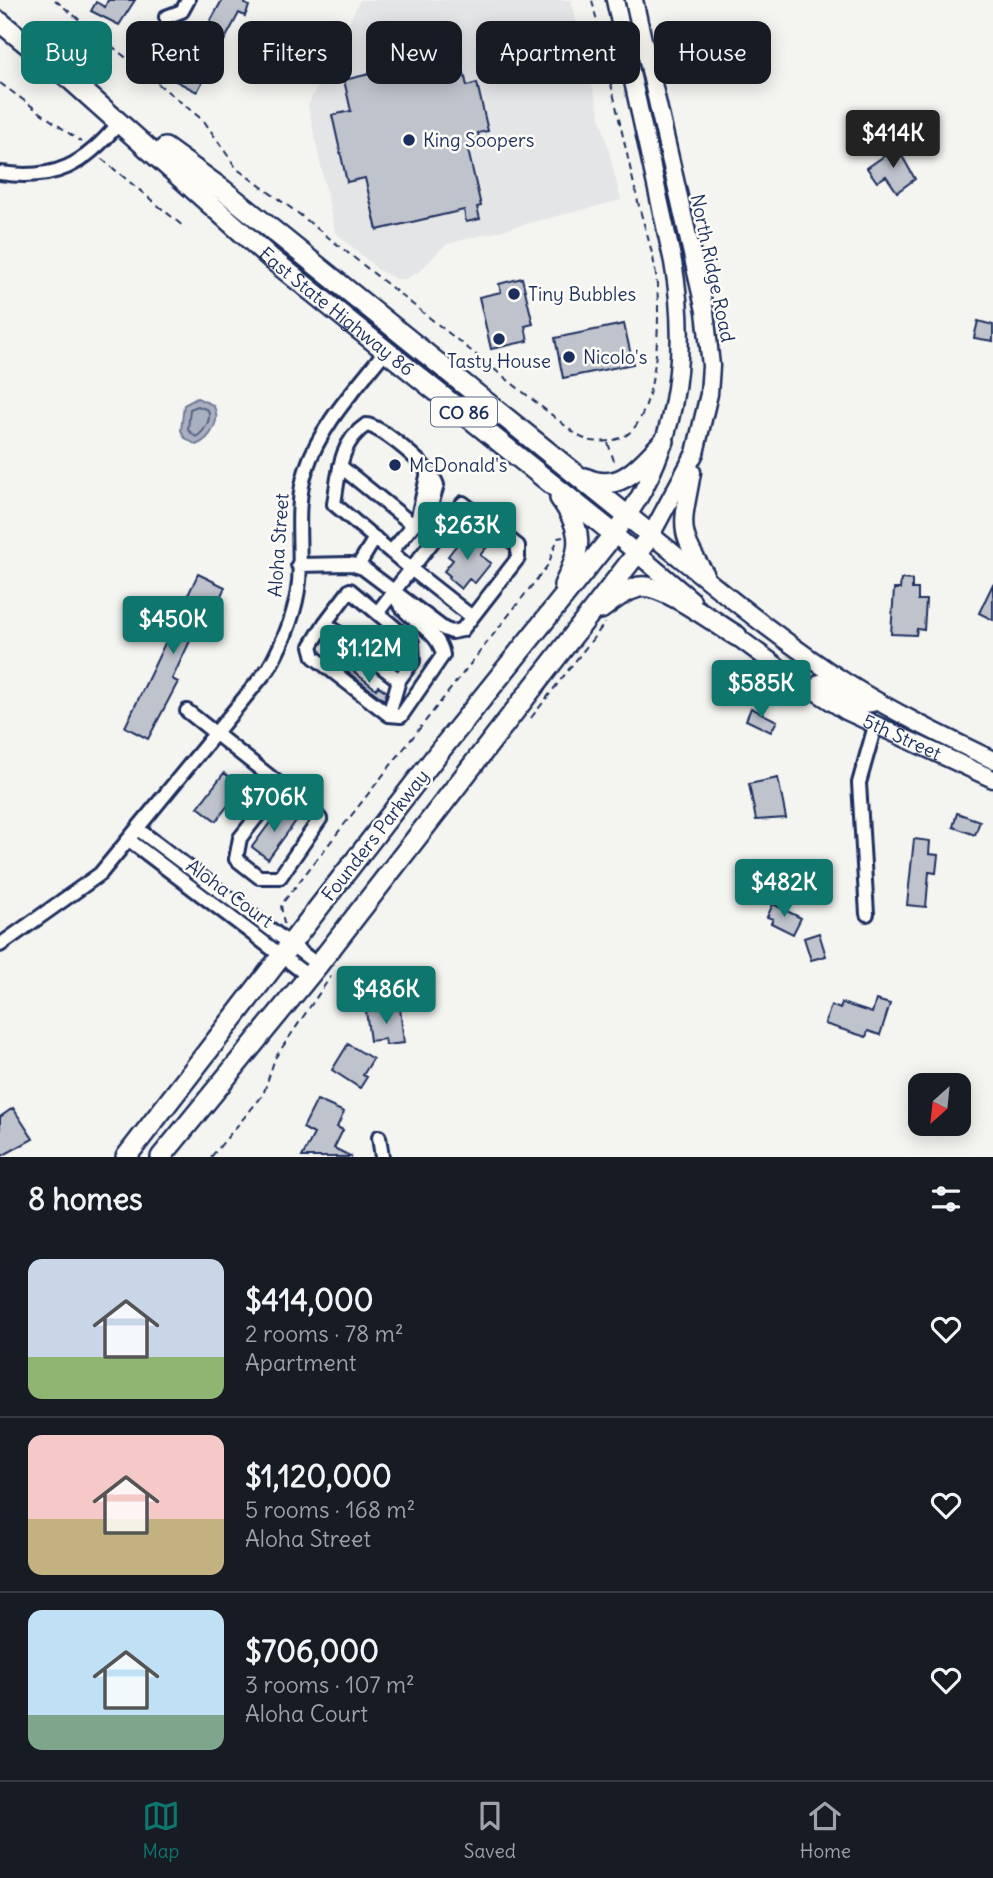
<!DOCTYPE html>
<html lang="en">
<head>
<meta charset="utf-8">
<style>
	body { margin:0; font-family:Delius,sans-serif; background:#242831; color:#f1f3f6; height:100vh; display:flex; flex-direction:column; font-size:26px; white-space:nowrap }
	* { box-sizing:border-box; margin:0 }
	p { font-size:23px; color:#9ea1a6 }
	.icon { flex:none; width:38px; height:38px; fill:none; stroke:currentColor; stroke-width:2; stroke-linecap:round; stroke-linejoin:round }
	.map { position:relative; height:1157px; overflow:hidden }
	.panel { display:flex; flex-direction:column; background:#171b24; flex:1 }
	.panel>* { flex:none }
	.banner { position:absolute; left:21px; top:21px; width:952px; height:63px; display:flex; gap:14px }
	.needle { width:46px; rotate:207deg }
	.buttons { position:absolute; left:908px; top:1073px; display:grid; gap:14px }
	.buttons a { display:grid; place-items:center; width:63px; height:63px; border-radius:14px; background:#171b24; box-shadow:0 4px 18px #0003; font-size:35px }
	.price { position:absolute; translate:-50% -60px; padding:0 16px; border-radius:7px; background:#0f766e; color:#fff; font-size:23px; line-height:46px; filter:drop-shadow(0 2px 4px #0008) }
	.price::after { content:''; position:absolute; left:50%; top:42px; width:21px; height:16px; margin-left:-10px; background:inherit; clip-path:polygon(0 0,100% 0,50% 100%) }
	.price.current { background:#222; color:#fff }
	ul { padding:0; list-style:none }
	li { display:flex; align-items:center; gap:21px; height:175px; padding:0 28px }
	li+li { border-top:2px solid #363941 }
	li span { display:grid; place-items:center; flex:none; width:196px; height:140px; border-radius:14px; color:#555 }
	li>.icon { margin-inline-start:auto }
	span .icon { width:84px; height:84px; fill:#fffc; stroke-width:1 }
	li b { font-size:30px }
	h2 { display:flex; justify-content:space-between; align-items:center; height:84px; padding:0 28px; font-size:30px }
	.chip { padding:0 24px; border-radius:14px; background:#171b24; box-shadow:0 4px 18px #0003; font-size:24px; line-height:63px }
	.chip.current { background:#0f766e; color:#fff }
	.dock { display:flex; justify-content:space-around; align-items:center; height:98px; border-top:2px solid #363941; background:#171b24; font-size:19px; color:#9ea1a6 }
	.dock a { display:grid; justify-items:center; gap:4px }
	.dock .current { color:#0f766e }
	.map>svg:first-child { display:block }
	.built { fill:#e4e5e6 }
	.water { fill:#aab0bf; stroke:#717c98; stroke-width:2 }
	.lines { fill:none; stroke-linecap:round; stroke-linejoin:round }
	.shore { stroke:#546385; stroke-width:2 }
	.building { fill:#bfc3cc; stroke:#1b2f5e; stroke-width:2 }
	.minor-casing { stroke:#1b2f5e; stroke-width:18 }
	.major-casing { stroke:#1b2f5e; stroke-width:21 }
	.highway-casing { stroke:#1b2f5e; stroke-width:24 }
	.path { stroke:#1b2f5e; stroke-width:2; stroke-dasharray:7 5; stroke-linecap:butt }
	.minor { stroke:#fdfcf7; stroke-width:12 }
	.major { stroke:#fdfcf7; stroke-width:16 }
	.highway { stroke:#fdfcf7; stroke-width:19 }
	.poi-dot { fill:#1b2f5e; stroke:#fdfcf7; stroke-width:2.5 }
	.labels { text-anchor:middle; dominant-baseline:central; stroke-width:5; stroke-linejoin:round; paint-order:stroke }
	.shield { fill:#fdfcf7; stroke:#5f6c8c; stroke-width:2 }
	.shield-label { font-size:18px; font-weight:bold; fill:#1b2f5e }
	.poi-label { font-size:19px; fill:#1b2f5e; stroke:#fdfcf7; text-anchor:start }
	.street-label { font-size:19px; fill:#1b2f5e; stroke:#fdfcf7 }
</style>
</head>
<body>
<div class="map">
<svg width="993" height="1157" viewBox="0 0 993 1157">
	<rect width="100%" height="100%" fill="#f4f4f1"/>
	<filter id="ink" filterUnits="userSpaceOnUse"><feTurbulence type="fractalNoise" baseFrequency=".0143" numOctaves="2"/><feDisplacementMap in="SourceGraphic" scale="14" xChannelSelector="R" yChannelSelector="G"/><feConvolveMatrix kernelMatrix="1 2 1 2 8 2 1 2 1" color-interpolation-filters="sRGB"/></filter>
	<g filter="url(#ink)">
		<path class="built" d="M360,0H571L621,200L451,243L443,247L419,272L405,279H396L380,271L335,232L308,105Z"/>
		<path class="water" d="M197,398L213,405C222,419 211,439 196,445L184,437L181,430L184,405Z"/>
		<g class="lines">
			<path class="shore" d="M198,406L208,410C212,420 204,432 196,437L188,430L190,409Z"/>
		</g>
		<path class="building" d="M108,0H135L119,25L91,11L96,2L105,7Z
			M222,0H246L245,4L249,6L245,16L239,13L197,92L174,80L183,61L186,62L196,48Z
			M447,56L452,76L464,73L467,86L477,83L488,131L478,133L481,147L468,150L481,206L477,207L480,219L466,222L464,210L377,230L365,178L347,182L332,115L351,111L344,80Z
			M897,147L915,179L897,192L886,176L877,182L867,168Z
			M522,278L533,324L525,326L528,341L491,349L479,297L501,292L499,284Z
			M978,321L993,325V341L974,338Z
			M624,324L633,364L563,378L555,338Z
			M472,535L487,547L480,555L491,563L475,583L469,579L461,589L448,578L450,576L444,571L453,560L448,556L462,538L466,542Z
			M198,574L225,587L213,613L205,609L172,679L178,682L148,739L125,727Z
			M901,579L912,580V589H918V600H926L924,630L917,629L916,635L891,634L894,589H900Z
			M993,584V620L979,613Z
			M349,668L376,689L378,686L387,692L384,700L346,671Z
			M751,708L777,721L771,732L746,720Z
			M224,773L242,787L216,821L198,807Z
			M778,778L786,818L756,820L749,784Z
			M280,809L296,821L268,859L252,847Z
			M957,813L980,821L975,835L953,827Z
			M914,839L930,841L929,854L938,855L936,873L929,872L926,907L907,905Z
			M773,904L801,918L793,934L771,923L773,919L767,917Z
			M819,933L826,956L811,960L804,938Z
			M876,1000L890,1004L880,1035L868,1031L866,1037L825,1024L831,1005L840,1009L842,1003L872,1013Z
			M400,1008L404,1043L386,1045L385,1039L370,1041L366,1011Z
			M348,1044L373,1059L363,1075L367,1077L360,1088L332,1070Z
			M317,1100L344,1112L337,1127L343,1130L334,1148L352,1157H302L314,1134L303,1128Z
			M13,1108L33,1139L0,1157V1117Z"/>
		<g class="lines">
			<g class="minor-casing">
				<path id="minor" d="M166,17L182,11L188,0
					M0,173C56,181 84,165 119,123
					M366,425C382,426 433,470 437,485L432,502L391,552L334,504C339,474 339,443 366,425Z
					M340,466L412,524
					M418,517L428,472
					M298,565L351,564L363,568L444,629L452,632L462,630L518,558V546L463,503L411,569L472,617
					M358,566L375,538
					M350,590L412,642L413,661L399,680L325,623Z
					M378,612L411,569L391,552
					M325,623L311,646L314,657L389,715L401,716L443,655C438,626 400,620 394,591
					M187,711C217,735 248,759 278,783C292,795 309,805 320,819L280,877H259L236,859L240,838L281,786
					M389,715L399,680
					M139,830L318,965
					M129,840L308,976
					M867,914L859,783L875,726
					M0,945L100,874L269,668C284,641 296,613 299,582C302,544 294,507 306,470C320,425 358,386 386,350
					M379,1137L382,1157"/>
			</g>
			<g class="major-casing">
				<g id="major">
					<path d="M615,0L673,262C690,358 676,457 614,534L692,600"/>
					<path d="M634,0L705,311L711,366L709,394L695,453L651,535C715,586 778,639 847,683C893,712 943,736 993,760"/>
					<path d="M692,472C684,522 675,528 705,573"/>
					<path id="s1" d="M728,630L785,672L846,711L993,779"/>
					<path d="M820,683C837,692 857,709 876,702"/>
				</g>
			</g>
			<g class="highway-casing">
				<g id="highway">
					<path id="s2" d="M0,22L70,79L274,261L614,534L439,752L126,1157"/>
					<path d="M585,478C620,495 642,464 664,441"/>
					<path d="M560,498C584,531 582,549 564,585"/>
					<path d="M601,609C613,600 624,591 639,587C662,582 716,624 737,636"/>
					<path d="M161,1157L318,965L651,535L223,190L165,148"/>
				</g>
			</g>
			<path class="path" d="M55,0L204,121L237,169L299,214L577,435C591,444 609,443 623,437C659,421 661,310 656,276C653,249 643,224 637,198C622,132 607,66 592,0
				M0,83L81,142
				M102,159L184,227
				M608,443L615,464
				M531,718L605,623
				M284,924L281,905L548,565L558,538L563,537
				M211,1157L263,1095L275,1058L331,976"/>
			<use href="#minor" class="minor"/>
			<use href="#major" class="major"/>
			<use href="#highway" class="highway"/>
		</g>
	</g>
	<g class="poi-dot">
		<circle cx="409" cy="140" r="7"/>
		<circle cx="514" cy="294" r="7"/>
		<circle cx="499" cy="339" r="7"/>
		<circle cx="569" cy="357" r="7"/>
		<circle cx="395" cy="465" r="7"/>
	</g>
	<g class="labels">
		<rect class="shield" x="431" y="397.5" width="66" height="29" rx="5"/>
		<g class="shield-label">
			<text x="464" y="412">CO 86</text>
		</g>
		<g class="poi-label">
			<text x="423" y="140">King Soopers</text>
			<text x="528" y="294">Tiny Bubbles</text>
			<text x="583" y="357">Nicolo's</text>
			<text x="499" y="361" text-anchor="middle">Tasty House</text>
			<text x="409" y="465">McDonald's</text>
		</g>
		<g class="street-label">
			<text transform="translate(713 268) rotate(78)">North Ridge Road</text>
			<text stroke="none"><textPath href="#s2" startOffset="444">East State Highway 86</textPath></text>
			<text transform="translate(278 545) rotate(-86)">Aloha Street</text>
			<text stroke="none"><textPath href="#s1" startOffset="205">5th Street</textPath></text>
			<text transform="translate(375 835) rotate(-52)">Founders Parkway</text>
			<text transform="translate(230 893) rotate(36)">Aloha Court</text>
		</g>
	</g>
</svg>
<div class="buttons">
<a><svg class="needle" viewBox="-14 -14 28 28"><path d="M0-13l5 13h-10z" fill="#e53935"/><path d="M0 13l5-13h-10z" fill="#9ea1a6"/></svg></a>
</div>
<b class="price current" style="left:893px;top:170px">$414K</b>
<b class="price" style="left:467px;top:562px">$263K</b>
<b class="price" style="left:173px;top:656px">$450K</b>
<b class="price" style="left:369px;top:685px">$1.12M</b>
<b class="price" style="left:761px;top:720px">$585K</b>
<b class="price" style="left:274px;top:834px">$706K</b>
<b class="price" style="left:784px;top:919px">$482K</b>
<b class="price" style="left:386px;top:1026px">$486K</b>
<div class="banner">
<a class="chip current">Buy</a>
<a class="chip">Rent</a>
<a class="chip">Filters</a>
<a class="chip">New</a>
<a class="chip">Apartment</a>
<a class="chip">House</a>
</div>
</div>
<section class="panel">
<h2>8 homes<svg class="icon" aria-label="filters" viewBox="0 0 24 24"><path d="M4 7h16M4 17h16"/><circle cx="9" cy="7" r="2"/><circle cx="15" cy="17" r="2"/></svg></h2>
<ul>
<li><span style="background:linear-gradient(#c9d6e8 70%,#8fb573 0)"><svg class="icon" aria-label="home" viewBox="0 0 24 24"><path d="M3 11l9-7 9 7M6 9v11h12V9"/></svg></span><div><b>$414,000</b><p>2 rooms · 78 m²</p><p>Apartment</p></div><svg class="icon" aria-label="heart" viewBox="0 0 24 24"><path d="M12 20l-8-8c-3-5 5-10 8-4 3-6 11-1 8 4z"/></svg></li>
<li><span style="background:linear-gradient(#f6c9c9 60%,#c2b280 0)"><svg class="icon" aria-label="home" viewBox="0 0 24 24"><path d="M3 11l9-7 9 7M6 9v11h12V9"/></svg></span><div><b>$1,120,000</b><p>5 rooms · 168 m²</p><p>Aloha Street</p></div><svg class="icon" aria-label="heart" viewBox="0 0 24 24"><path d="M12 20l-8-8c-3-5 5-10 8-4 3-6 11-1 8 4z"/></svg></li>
<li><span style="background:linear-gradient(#bfe0f5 75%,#7fa58c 0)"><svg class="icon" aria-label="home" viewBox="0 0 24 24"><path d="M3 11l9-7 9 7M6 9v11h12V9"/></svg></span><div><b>$706,000</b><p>3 rooms · 107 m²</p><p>Aloha Court</p></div><svg class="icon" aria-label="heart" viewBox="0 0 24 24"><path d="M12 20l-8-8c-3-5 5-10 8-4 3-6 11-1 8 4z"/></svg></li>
</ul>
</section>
<nav class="dock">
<a class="current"><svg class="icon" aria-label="map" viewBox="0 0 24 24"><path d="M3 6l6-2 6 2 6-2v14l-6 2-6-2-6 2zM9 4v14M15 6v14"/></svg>Map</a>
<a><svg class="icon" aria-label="saved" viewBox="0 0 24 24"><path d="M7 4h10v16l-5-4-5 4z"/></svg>Saved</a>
<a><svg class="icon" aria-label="home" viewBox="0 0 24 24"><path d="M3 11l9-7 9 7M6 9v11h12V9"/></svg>Home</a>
</nav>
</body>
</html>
